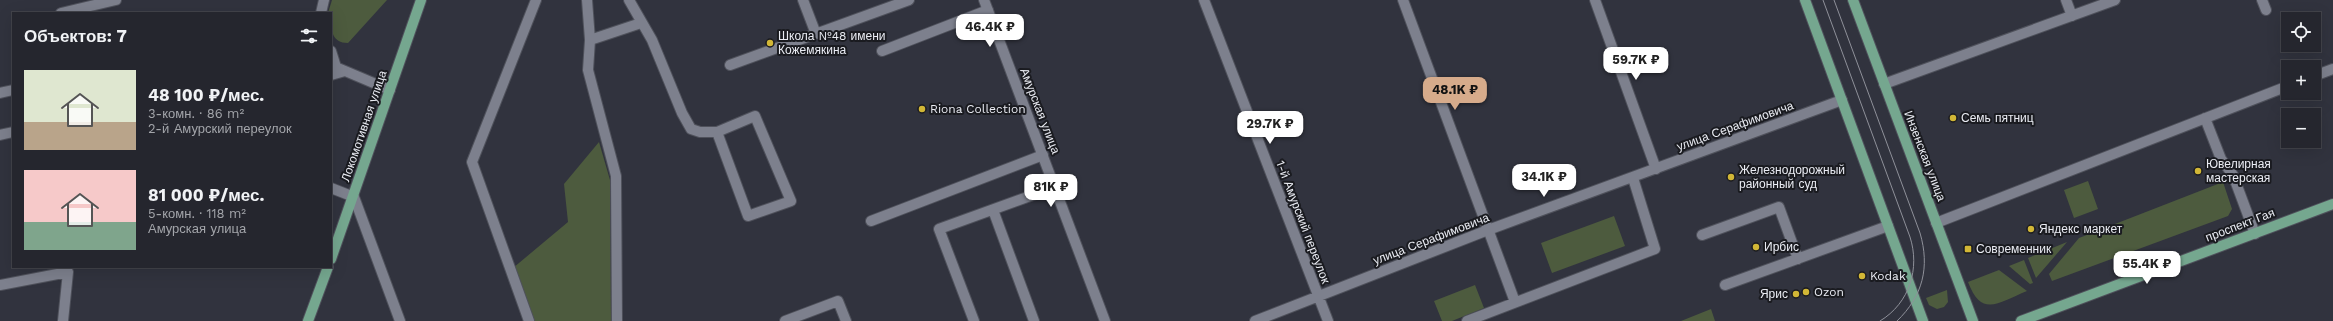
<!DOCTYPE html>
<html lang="ru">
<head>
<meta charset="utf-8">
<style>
	body { margin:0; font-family:"Work Sans",sans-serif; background:#31323a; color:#f1f3f6; height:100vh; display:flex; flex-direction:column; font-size:15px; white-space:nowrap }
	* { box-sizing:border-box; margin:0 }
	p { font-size:13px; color:#a3a5aa }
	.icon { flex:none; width:22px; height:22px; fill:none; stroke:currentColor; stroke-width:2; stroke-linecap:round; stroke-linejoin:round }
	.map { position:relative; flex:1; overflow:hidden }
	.sheet { position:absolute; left:12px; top:12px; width:320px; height:256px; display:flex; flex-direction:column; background:#25262e; border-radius:0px; box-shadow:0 4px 16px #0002,0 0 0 1px #42434a }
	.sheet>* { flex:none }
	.buttons { position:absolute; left:2281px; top:12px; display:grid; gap:8px }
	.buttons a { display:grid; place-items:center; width:40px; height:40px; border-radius:0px; background:#25262e; box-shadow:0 4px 16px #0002,0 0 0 1px #42434a; font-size:20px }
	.price { position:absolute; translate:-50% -34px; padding:0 9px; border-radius:8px; background:#fff; color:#222; font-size:13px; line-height:26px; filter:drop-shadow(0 1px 2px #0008) }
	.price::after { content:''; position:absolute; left:50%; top:24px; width:12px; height:9px; margin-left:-6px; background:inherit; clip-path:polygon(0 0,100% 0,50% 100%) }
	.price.active { background:#d6ab8b; color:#111 }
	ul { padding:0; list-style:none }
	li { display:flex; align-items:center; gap:12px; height:100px; padding:0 12px }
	li span { display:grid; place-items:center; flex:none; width:112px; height:80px; border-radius:0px; color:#555 }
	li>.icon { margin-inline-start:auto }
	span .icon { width:48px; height:48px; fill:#fffc; stroke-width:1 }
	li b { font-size:17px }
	h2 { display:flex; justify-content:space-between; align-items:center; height:48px; padding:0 12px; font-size:17px }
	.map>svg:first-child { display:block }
	.green { fill:#4d5b3e }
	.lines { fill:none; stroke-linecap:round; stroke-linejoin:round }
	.minor-casing { stroke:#4f515b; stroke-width:12 }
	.major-casing { stroke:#4f515b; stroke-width:12 }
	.minor { stroke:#7d808d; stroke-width:10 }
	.major { stroke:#75a78f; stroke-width:10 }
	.tram { stroke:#8f919a; stroke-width:1 }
	.poi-dot { fill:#d2b736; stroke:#1a1b20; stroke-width:1.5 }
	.labels { text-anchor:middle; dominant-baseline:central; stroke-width:4; stroke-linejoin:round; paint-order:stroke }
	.poi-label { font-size:12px; fill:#eaecf3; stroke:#1a1b20; text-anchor:start }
	.street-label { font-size:12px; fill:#eaecf3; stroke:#1a1b20 }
</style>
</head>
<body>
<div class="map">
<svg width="2333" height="321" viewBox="0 0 2333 321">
	<rect width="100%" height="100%" fill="#31333e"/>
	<path class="green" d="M332,0H387L348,43C330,43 331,27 331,13H328Z
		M599,142L610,180L611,321H532L513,268L568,222L564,184Z
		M2088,181L2098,209L2074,218L2064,190Z
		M2223,182L2232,209L2228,216L2052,281L2049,274L2079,238Z
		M1614,216L1625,246L1552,273L1541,243Z
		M2067,242L2036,278L2028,258Z
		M2024,260L2033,283L2030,284L2009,266Z
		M1999,270L2027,291C1999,302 1982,319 1968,282Z
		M1475,285L1484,308L1452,321H1442L1434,301Z
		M1947,290L1948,302L1944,307L1937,309L1929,305L1926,298Z
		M1711,309L1715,321H1681Z"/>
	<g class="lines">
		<g class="minor-casing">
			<path id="minor" d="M587,0L590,40L588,70L616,176L617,321
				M629,0L652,40L682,113L691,129L700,132H717
				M803,0L816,34
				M984,0L1105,321
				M1204,0L1328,321
				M1403,0L1515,302
				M1595,0L1656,169
				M2066,0L2072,16
				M2262,0L2266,10
				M61,13L116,0
				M321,13L324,0
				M590,40L641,23
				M331,51L336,67
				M882,51L988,10
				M331,65L390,90
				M730,65L909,0
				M331,75L345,71
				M2314,76L2333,69
				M1884,84L2115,0
				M0,93L13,90
				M755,116L791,201L748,216L717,132Z
				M2205,118L2221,159L2233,175L2255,234
				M0,135L13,132
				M331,188L354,197L400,321
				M993,210L1034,321
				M871,221L1043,155
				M1936,223L2288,86
				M1702,235L1779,207L1798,259
				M0,285L68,272L63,321
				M1725,285L1888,226
				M529,321L472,162L536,0
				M785,321L838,301L846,321
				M974,321L939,229L1055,187
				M1255,321L1488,230L1842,100
				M1467,321L1655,249L1633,178"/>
		</g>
		<g class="major-casing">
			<path id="major" d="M1805,0L1923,321
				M1853,0L1973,321
				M331,259L421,0
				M308,321L328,267
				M2021,321L2333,204"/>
		</g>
		<use href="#minor" class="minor"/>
		<use href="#major" class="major"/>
		<path class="tram" d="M1823,0L1910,237C1920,268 1910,303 1880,321
			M1834,0L1920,233C1930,267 1923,296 1897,321"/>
	</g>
	<g class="poi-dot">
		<circle cx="770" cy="43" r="4"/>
		<circle cx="922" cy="109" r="4"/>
		<circle cx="1953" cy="118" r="4"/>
		<circle cx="2198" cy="171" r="4"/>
		<circle cx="1731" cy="177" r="4"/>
		<circle cx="2031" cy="229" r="4"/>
		<circle cx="1756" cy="247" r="4"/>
		<rect x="1964" y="245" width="8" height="8" rx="2"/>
		<circle cx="1862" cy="276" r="4"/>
		<circle cx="1806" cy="292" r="4"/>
		<circle cx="1796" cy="294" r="4"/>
	</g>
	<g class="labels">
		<g class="poi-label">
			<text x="778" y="36">Школа №48 имени<tspan x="778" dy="14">Кожемякина</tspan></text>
			<text x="930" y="109">Riona Collection</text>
			<text x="1961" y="118">Семь пятниц</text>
			<text x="2206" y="164">Ювелирная<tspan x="2206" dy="14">мастерская</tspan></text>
			<text x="1739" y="170">Железнодорожный<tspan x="1739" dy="14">районный суд</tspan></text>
			<text x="2039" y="229">Яндекс маркет</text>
			<text x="1764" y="247">Ирбис</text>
			<text x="1976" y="249">Современник</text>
			<text x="1870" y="276">Kodak</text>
			<text x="1814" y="292">Ozon</text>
			<text x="1788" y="294" text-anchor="end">Ярис</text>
		</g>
		<g class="street-label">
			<text transform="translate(1040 111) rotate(69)">Амурская улица</text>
			<text transform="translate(364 126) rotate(-71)">Локомотивная улица</text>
			<text transform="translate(1735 126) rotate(-20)">улица Серафимовича</text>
			<text transform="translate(1925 156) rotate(69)">Инзенская улица</text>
			<text transform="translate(1303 222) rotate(69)">1-й Амурский переулок</text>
			<text transform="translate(2240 225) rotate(-21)">проспект Гая</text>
			<text transform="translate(1431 239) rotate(-21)">улица Серафимовича</text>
		</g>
	</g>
</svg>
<div class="buttons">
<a><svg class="icon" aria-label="locate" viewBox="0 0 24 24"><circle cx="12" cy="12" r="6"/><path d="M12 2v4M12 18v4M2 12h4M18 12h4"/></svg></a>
<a>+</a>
<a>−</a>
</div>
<b class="price" style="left:990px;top:48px">46.4K ₽</b>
<b class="price" style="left:1636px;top:81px">59.7K ₽</b>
<b class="price active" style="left:1455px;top:111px">48.1K ₽</b>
<b class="price" style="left:1270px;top:145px">29.7K ₽</b>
<b class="price" style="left:1544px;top:198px">34.1K ₽</b>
<b class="price" style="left:1051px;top:208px">81K ₽</b>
<b class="price" style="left:2147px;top:285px">55.4K ₽</b>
<section class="sheet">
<h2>Объектов: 7<svg class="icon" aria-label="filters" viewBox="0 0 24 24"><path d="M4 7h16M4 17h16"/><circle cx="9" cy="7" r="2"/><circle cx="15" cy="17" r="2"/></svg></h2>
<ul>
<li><span style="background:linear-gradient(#dfe7d0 65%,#b9a48a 0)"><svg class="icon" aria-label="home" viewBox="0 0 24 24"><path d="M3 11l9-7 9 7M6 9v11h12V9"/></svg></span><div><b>48 100 ₽/мес.</b><p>3-комн. · 86 m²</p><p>2-й Амурский переулок</p></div></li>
<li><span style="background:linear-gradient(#f6c9c9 65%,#7fa58c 0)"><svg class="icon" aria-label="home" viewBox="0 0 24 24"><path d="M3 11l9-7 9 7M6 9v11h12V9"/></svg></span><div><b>81 000 ₽/мес.</b><p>5-комн. · 118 m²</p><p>Амурская улица</p></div></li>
</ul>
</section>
</div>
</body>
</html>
